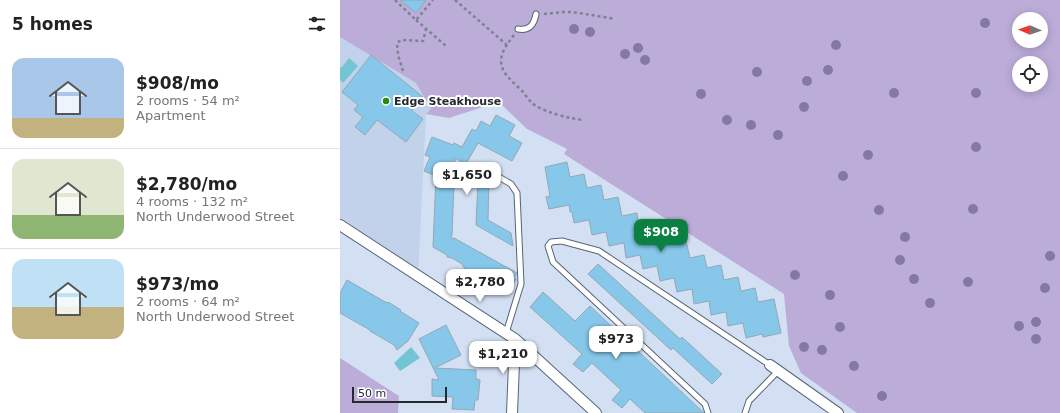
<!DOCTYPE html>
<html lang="en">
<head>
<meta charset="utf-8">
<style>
	body { margin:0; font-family:"DejaVu Sans",sans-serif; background:#f6f6f6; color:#222; height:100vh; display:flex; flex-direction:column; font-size:15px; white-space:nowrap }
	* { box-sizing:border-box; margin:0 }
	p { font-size:13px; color:#767676 }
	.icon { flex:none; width:22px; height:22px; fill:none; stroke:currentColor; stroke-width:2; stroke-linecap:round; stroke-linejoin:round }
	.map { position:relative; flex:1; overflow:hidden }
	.drawer { display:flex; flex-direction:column; background:#fff; width:340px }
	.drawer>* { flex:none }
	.needle { width:26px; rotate:272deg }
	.buttons { position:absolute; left:672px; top:12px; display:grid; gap:8px }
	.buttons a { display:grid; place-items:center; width:36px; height:36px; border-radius:50%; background:#fff; box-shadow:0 2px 10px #0003; font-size:20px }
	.scale { position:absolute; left:12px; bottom:10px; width:95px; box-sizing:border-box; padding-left:4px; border:2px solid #252a31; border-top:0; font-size:11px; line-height:14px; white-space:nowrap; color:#252a31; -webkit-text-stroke:3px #fff; paint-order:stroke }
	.price { position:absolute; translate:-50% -34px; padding:0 9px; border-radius:8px; background:#fff; color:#222; font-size:13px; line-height:26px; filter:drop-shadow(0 1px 2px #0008) }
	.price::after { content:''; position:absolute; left:50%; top:24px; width:12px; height:9px; margin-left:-6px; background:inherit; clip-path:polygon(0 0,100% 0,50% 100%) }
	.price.selected { background:#0b8043; color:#fff }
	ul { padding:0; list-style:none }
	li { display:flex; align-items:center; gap:12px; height:100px; padding:0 12px }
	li+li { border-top:1px solid #e0e0e0 }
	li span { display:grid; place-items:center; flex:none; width:112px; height:80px; border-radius:12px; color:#555 }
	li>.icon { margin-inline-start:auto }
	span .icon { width:48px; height:48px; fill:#fffc; stroke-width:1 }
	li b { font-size:17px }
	h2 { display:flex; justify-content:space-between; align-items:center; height:48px; padding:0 12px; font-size:17px }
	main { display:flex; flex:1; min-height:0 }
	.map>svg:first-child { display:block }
	.built { fill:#c1d2ea }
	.green { fill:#bcacd8; fill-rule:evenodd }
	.water { fill:#73c5d3 }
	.building { fill:#86c7ea; stroke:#93a8b4 }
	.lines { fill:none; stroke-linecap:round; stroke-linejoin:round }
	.lane-casing { stroke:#596575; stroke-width:7 }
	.street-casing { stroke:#596575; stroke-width:12 }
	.path { stroke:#7a8390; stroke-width:2.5; stroke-dasharray:3 3; stroke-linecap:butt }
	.lane { stroke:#fff; stroke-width:5 }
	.street { stroke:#fff; stroke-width:10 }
	.tree { fill:#8479a5 }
	.poi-dot { fill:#278c06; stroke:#fff; stroke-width:1.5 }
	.labels { text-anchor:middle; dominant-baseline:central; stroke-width:4; stroke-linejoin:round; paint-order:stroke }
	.poi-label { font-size:11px; font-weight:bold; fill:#252a31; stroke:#fff; text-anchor:start }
</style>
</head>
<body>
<main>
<section class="drawer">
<h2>5 homes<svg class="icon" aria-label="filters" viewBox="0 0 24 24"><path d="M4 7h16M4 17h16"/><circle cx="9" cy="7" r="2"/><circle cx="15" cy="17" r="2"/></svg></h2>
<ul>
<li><span style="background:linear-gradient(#a9c7e8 75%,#c2b280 0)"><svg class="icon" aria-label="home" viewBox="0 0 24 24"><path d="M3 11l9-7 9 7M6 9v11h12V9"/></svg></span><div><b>$908/mo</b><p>2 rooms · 54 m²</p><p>Apartment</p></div></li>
<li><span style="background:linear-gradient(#dfe7d0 70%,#8fb573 0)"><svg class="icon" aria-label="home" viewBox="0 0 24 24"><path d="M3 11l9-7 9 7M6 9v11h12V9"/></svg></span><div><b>$2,780/mo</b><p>4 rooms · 132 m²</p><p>North Underwood Street</p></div></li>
<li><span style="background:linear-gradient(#bfe0f5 60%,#c2b280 0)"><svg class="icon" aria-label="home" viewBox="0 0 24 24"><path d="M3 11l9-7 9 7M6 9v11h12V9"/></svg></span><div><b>$973/mo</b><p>2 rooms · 64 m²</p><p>North Underwood Street</p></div></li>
</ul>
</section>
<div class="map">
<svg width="720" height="413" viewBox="0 0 720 413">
	<rect width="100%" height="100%" fill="#d3e0f3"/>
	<path class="built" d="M0,37L76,83L91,109L86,115L78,276L0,225Z"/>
	<path class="green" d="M0,0H720V413H517L461,373L449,346L444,294L224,154L227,149L187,129L163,106H146L109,118L86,114L91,109L76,83L0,37ZM679,19H701V41H679ZM679,63H701V85H679Z
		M0,358L59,396L58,413H0Z"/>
	<path class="water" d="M9,58L18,66L3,83L0,80V67H2Z
		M71,347L80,358L60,371L54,363Z"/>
	<path class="building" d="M60,0H86L76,13Z
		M31,55L83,97L72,111L83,119L66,142L37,120L25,135L15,127L23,117L14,110L18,105L2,92Z
		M156,115L175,125L169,136L182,143L172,161L138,143L126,164L115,158L112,235L110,236L112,237V239L114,238L177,273L174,278L176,279L169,291L165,289L163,290L160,286L152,281L150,282L147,279L137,273L126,271L122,264L112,258L107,257V255L93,247L96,176L84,171L90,157L85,155L92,137L113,145L114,143L122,147L132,129L136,131L141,121L150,126Z
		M227,162L230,177L244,174L247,188L261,185L264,200L278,197L282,216L297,213L298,222L313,220L315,234L330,231L332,244L346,241L350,258L364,255L367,268L381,265L384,280L398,277L401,291L415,288L418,302L434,299L441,333L423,337L422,334L406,338L403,323L388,326L386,312L371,315L369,301L354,304L352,289L337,292L334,278L320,281L317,266L303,269L300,255L286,258L284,243L269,246L266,232L252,235L249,220L234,223L232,212H230L229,205L209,209L206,197L210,196L205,167Z
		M138,179H149L148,220L171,233L173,246L136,225Z
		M258,264L340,339L342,337L382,374L372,384L333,348L331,350L248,274Z
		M7,280L47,303L48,302L61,310L60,311L79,323L68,341L57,350L54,345L30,331V330L0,313V293Z
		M203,292L235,321L250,306L364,413H305L290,399L282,408L272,400L281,390L252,363L243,372L233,364L242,354L190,307Z
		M106,325L121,355L95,368L136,370V379L140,380L138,400H135L134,410L112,409L113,397L92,396V379L99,380L79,339Z"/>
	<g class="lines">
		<g class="lane-casing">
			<path id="lane" d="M178,29C189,31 194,25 196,14
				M145,169L171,184L177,193L181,284L166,333
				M368,413L365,404L213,262L208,246L211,242L222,241L259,251L430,365
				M405,413L409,401L438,371"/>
		</g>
		<g class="street-casing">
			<path id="street" d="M0,225L175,339L256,413
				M430,365L498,413
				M172,413L175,339"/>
		</g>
		<path class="path" d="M55,0L76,20L93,0
			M115,0L167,45
			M204,14L224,12H233L275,19
			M76,20L106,46
			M174,35C168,43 162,50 161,60C161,73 171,80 179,88C184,92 187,98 191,102C199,111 231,119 243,120
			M63,71L58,55L57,43L61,40L83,41L86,29"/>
		<use href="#lane" class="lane"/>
		<use href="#street" class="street"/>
	</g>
	<g class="tree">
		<circle cx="645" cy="23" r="5"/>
		<circle cx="234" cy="29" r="5"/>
		<circle cx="250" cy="32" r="5"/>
		<circle cx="496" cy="45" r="5"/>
		<circle cx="298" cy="48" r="5"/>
		<circle cx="285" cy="54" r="5"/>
		<circle cx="305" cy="60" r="5"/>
		<circle cx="488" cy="70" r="5"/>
		<circle cx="417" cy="72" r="5"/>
		<circle cx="467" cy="81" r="5"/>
		<circle cx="554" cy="93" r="5"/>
		<circle cx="636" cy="93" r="5"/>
		<circle cx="361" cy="94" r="5"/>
		<circle cx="464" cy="107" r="5"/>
		<circle cx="387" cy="120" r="5"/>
		<circle cx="411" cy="125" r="5"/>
		<circle cx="438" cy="135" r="5"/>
		<circle cx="636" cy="147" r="5"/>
		<circle cx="528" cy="155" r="5"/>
		<circle cx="503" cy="176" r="5"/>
		<circle cx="633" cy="209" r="5"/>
		<circle cx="539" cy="210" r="5"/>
		<circle cx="565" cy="237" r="5"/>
		<circle cx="710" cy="256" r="5"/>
		<circle cx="560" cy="260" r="5"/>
		<circle cx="455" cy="275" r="5"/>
		<circle cx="574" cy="279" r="5"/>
		<circle cx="628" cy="282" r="5"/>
		<circle cx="705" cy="288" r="5"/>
		<circle cx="490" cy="295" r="5"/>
		<circle cx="590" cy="303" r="5"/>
		<circle cx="696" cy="322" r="5"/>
		<circle cx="679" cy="326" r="5"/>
		<circle cx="500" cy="327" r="5"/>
		<circle cx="696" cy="339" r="5"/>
		<circle cx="464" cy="347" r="5"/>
		<circle cx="482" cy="350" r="5"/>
		<circle cx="514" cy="366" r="5"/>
		<circle cx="542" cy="396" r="5"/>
	</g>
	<circle class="poi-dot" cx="46" cy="101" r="4"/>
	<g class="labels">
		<g class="poi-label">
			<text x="54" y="101">Edge Steakhouse</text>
		</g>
	</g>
</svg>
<div class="buttons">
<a><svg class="needle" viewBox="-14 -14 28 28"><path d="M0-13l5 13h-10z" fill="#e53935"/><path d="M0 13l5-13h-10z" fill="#767676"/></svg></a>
<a><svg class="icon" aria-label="locate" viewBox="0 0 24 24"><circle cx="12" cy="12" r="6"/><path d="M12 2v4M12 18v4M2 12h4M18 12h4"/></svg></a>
</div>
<div class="scale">50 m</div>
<b class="price" style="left:127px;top:196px">$1,650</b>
<b class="price selected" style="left:321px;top:253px">$908</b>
<b class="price" style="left:140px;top:303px">$2,780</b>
<b class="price" style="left:276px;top:360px">$973</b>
<b class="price" style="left:163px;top:375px">$1,210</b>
</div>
</main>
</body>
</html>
